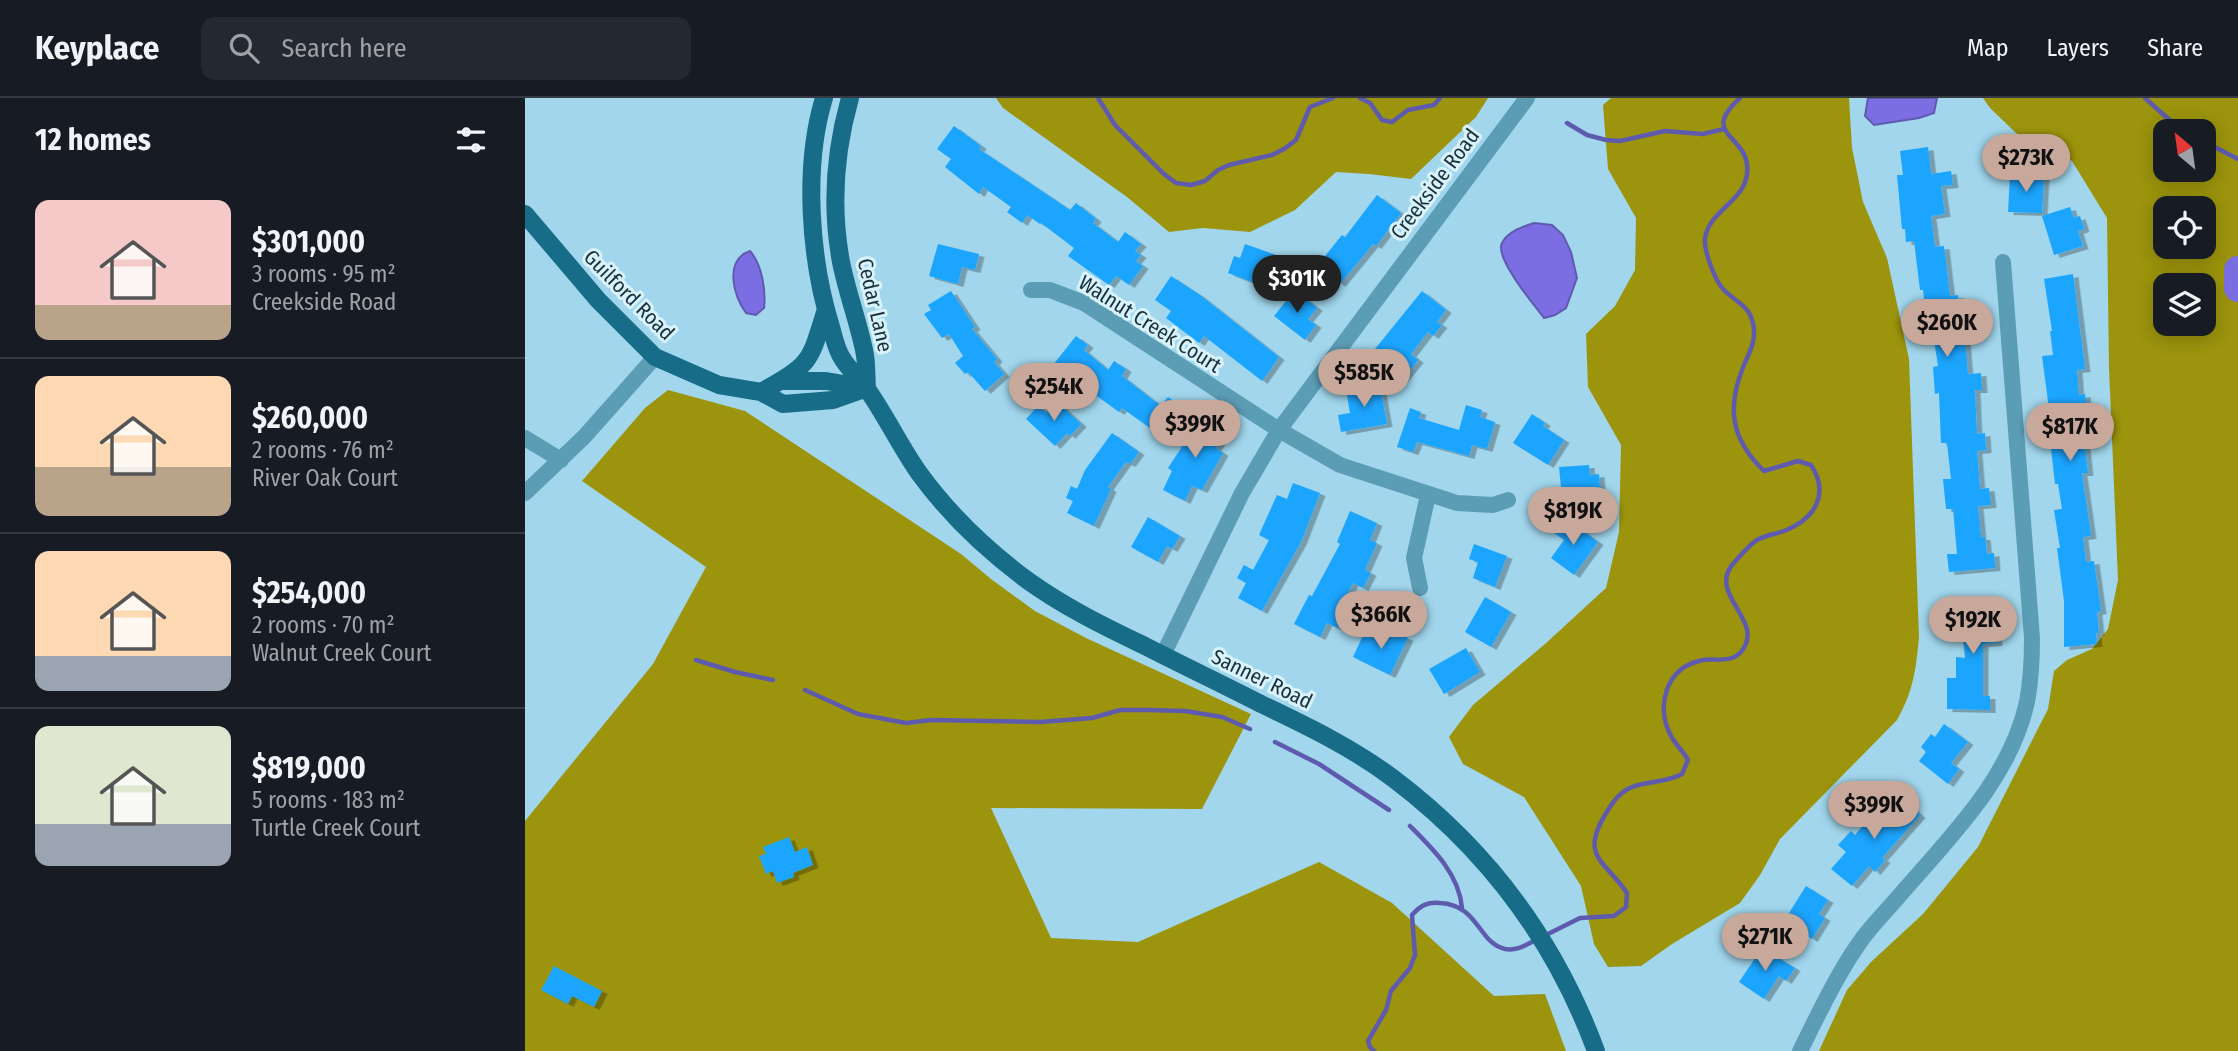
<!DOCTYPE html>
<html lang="en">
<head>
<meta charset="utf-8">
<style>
	body { margin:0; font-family:"Fira Sans Condensed",sans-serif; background:#242831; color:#f1f3f6; height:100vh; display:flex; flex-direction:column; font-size:26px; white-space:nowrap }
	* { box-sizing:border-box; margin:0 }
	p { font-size:23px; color:#9ea1a6 }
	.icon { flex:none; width:38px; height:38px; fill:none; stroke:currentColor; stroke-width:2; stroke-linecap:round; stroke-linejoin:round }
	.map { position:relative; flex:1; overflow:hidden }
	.sheet { display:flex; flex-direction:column; background:#171b24; width:525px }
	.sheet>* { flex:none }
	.needle { width:46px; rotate:331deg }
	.tools { position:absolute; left:1628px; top:21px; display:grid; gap:14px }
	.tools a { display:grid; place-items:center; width:63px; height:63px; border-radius:14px; background:#171b24; box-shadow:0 4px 18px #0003; font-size:35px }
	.price { position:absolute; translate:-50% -60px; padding:0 16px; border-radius:24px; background:#c7a89a; color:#111; font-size:23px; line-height:46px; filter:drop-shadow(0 2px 4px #0008) }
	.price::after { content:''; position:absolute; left:50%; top:42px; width:21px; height:16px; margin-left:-10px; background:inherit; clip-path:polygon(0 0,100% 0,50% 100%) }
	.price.selected { background:#222; color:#fff }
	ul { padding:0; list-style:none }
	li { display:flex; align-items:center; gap:21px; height:175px; padding:0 35px }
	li+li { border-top:2px solid #363941 }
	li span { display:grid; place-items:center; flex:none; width:196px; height:140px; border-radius:14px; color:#555 }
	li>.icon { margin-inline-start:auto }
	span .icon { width:84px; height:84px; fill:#fffc; stroke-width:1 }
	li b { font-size:30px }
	h2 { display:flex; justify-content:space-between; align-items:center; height:84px; padding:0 35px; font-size:30px }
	header { display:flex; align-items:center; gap:42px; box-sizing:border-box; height:98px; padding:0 35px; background:#171b24; border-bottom:2px solid #363941 }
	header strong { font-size:33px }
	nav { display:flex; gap:38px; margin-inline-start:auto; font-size:24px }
	.search { width:490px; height:63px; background:#242831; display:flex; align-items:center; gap:18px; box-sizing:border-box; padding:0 24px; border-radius:14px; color:#9ea1a6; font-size:26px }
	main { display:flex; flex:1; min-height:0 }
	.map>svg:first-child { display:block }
	.forest { fill:#9c940c; fill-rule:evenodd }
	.water { fill:#7b6ee2; stroke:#5e5baf; stroke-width:2 }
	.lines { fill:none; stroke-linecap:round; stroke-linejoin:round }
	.stream { stroke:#5e5baf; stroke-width:4.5 }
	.river { stroke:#7b6ee2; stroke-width:28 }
	.building { fill:#1aa5ff; filter:url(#shadow) }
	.minor { stroke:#5c9db6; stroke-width:16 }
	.major { stroke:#176c87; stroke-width:18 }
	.labels { text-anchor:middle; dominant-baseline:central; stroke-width:6; stroke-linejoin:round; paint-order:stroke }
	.street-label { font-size:21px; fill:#1a3038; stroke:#d8f3fe }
</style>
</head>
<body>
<header>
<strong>Keyplace</strong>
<div class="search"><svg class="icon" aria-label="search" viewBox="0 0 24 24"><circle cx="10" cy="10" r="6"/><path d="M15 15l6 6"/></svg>Search here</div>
<nav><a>Map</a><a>Layers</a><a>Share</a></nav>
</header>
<main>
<section class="sheet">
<h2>12 homes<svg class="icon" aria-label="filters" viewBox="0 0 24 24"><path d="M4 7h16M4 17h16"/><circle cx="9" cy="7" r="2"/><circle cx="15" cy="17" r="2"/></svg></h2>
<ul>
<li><span style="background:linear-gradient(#f6c9c9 75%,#b9a48a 0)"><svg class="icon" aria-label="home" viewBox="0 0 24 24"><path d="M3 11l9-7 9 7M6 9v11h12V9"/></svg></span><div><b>$301,000</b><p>3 rooms · 95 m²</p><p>Creekside Road</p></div></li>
<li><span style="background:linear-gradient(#ffd9b3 65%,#b9a48a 0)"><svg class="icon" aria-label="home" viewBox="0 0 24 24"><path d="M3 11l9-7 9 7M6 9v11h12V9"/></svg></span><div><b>$260,000</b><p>2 rooms · 76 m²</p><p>River Oak Court</p></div></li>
<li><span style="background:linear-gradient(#ffd9b3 75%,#9aa5b1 0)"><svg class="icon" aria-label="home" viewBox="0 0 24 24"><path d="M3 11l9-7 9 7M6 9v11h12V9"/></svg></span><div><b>$254,000</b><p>2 rooms · 70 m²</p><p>Walnut Creek Court</p></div></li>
<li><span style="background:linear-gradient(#dfe7d0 70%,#9aa5b1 0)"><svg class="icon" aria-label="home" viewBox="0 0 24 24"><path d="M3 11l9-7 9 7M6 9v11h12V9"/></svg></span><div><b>$819,000</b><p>5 rooms · 183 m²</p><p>Turtle Creek Court</p></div></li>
</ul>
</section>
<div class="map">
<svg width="1713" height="953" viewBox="0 0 1713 953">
	<defs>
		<filter id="shadow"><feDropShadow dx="5.5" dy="3" stdDeviation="0" flood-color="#0004"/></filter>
	</defs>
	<rect width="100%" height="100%" fill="#a1d6ec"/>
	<path class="forest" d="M471,0H963L951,19L886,81L844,76L811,74L770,112L725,134L678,130L644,134L602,99L478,10Z
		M1086,0H1324L1327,50L1338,104L1362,160L1384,261L1394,539C1391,572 1388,594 1372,622L1255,741L1235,777L1215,805L1147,846L1116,868L1083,869L1069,846L1056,788L999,699L938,666L924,639L948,607L1020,546L1081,490L1094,434L1096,347L1063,289L1061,236L1090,208L1110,172L1111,120L1083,71L1078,7Z
		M1458,0H1713V953H1294L1322,892L1347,863L1398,816L1453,749L1523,611L1529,573L1542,562L1567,551L1583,531L1593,482L1584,270L1582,120L1547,63L1491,35L1465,10ZM1640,33H1678V72H1640ZM1640,110H1678V149H1640ZM1640,187H1678V226H1640Z
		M143,292L220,313L436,456L466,481L510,513L561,540L726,616L677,711L466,710L526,840L613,844L794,764L867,805L969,898L1020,896L1041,953H0V723L128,566L181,469L57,383L120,310Z"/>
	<path class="water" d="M1343,0H1412L1409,15L1394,20L1349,27L1340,18Z
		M1009,125L1027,127L1038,137L1046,154L1052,180L1041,210L1030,217L1019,220C1009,207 969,159 977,145C983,133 997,129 1009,125Z
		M225,153C237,167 241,192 239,210L231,217L221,215C208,198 199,162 225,153Z"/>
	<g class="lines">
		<path class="stream" d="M573,0L590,27L639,76L651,85L666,87L680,83L693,72L704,67L747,57L759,51L771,42L785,9L808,0
			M835,0L845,5L857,22L867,24L883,12L909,7L915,0
			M1620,0L1649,26L1661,33
			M1042,25L1062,37L1081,42L1095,43L1140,33L1178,36L1199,31
			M1678,43L1713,61
			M171,562L210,574L248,582
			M280,592L333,616L381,625L406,622L515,624L567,620L595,612H623L660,613L697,619L725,631
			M750,644L794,666L864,712
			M885,728C909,752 934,776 937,810
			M1019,838L1055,820L1089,818L1101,809L1102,795C1079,761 1053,759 1083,712C1090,701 1097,692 1110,688C1126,683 1143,684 1157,676L1163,662C1158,653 1149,645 1145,636C1131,608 1141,571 1174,563C1187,559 1204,566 1215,555C1243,524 1183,498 1207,467C1213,460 1222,450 1229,444C1238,437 1249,437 1259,433C1290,421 1305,396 1286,367L1273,363L1239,373C1206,341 1201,310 1219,267C1224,255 1230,245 1229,232C1227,207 1211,205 1198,191C1190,182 1179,154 1180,141C1183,113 1219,104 1222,76C1227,36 1172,39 1215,0
			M849,953L845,949L843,943L861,912L866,893L885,870L890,857L887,817C896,807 902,804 915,805C954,807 953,845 980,851C992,853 1001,847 1011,842"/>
		<path class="river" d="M1713,172V190"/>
	</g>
	<path class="building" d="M429,28L456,48L454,51L545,112L551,105L571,121L568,125L593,144L600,134L616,146L610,153L616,157L611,163L618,168L604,187L591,178L584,187L543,158L549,150L516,125L515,126L502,117L497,125L482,114L486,109L458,89L454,96L420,69L426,61L412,51Z
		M1403,49L1406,76L1426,73L1428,87L1416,88L1420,116L1406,118L1410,149L1419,148L1425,198L1433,197L1437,225L1445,224L1447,240L1440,241L1443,276L1456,275L1457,292H1450L1452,336L1460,335L1461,352L1452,353L1455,391L1464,390L1466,407L1453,408L1456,439H1460L1462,456L1469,455L1470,470L1424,474L1422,456H1432L1428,411H1421L1418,381H1426L1422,345H1416L1414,295L1410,296L1408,269L1413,268L1408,235H1403L1398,192H1395L1389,143L1381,144L1380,131H1377L1372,77H1378L1375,53Z
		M1485,77L1519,78L1517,115L1483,114Z
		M852,97L876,115L851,148L848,146L815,186L792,168L817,137L820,139Z
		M1545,109L1549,120L1555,118L1559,131L1553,133L1558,148L1529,157L1517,118Z
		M413,146L454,156L450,172L437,169L433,186L404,178Z
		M720,146L754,158L749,172L742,169L735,187L703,175L709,158L715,160Z
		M1548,176L1560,271L1552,272L1554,297L1560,296L1562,312H1556L1563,375H1557L1566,438L1558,439L1561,464L1569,463L1576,513L1572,514L1574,535H1571L1572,546L1539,549V503L1532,450H1535L1529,412L1537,411L1533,386H1530L1525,342L1528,341L1517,258L1528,257L1525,233H1527L1519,181Z
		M646,178L675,197L754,259L737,283L679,238L674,245L641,220L646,213L630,202Z
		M770,192L792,210L783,221L791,227L780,242L749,218Z
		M426,193L450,229L447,231L472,261L469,264L479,276L460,293L443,274L440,276L430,265L438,258L424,236L417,240L399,216L406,212L403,207Z
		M897,193L921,212L912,224L917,227L908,238L903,234L886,256L893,262L872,288L850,270L859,258L850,251Z
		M551,238L563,247L559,252L583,272L589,263L601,271L597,278L636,308L643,299L657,309L636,338L597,310L594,314L555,286L554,288L528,267Z
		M855,287L862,326L816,334L813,317L825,315L821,292Z
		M531,303L556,326L545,338L542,335L530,348L501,321L513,308L521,315Z
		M941,307L957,312L955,319L970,324L962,351L947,347L944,358L892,344L888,354L872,349L885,310L896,314L894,320L934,332Z
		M1007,316L1020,325L1018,328L1039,342L1023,367L988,345Z
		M669,318L699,337L691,350L698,355L677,392L667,388L660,403L638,392L647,373L643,370L664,338L660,336Z
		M587,335L614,354L605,366L601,364L583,389L586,391L569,428L542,415L548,403L541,400L546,388L552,391L560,372Z
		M1064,367L1065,377L1074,376L1076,406L1038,410L1034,369Z
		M768,385L795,395L776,444L737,513L713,500L721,485L712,480L719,467L728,472L744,442L734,437L752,397L762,401Z
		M825,413L852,425L845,442L852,445L840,472L846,475L838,490L828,485L814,512L821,515L813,530L802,525L795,539L769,526L784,497L787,498L815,446L812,444Z
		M623,419L655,438L647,451L642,448L633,464L606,449Z
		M1040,420L1073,444L1049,477L1026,460L1039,442L1029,435Z
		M949,446L982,458L970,489L948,480L953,464L944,461Z
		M960,499L986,514L966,549L940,534Z
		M1473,500L1475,518L1470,519L1472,545L1458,546V598H1465V612L1422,611V580H1431V559L1440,560L1435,510L1447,509L1446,503Z
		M840,533L862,543L867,533L883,540L865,577L828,559Z
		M941,550L955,574L919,596L904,571Z
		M1419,626L1443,644L1426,665L1434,671L1423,686L1394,663L1401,654L1396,649L1406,636L1410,639Z
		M1376,699L1395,717L1357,760L1360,762L1350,774L1344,768L1327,788L1306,771L1321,754L1313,747L1326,733L1330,737L1353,710L1360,717Z
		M264,739L270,754L282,749L288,767L268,775L269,779L252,785L248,773L241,776L234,758L241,756L238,749Z
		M1281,788L1303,802L1294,816L1300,820L1287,841L1259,823Z
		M1237,850L1270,870L1261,883L1254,878L1239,901L1214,884Z
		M29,868L77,893L69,909L47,898L43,906L16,892Z"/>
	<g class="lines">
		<path class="minor" d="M506,192H525L559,205L754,332L815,367L932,405L968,407L983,402
			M0,340L36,362
			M0,395L59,339L130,259
			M895,490L889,460L903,397
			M638,557L717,395L754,332L1002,0
			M1275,953C1294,915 1312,876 1337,841C1348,826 1362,812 1375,797C1425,739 1485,681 1502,604C1506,583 1507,562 1507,540L1478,164"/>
		<path class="major" d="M299,0C278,69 285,161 306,229C309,239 311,251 317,260C323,271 335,280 342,291C361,318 375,348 394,375C423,415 463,453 502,482C538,508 578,528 618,547C657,567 697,586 736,606C782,628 828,650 869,681C964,753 1030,842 1071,953
			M325,0C310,53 306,110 316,164C322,194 333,223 339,252C342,264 341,277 342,290
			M0,116L73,202L130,259L194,287L236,294L258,306L308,302L342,290
			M258,283H301L342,290
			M236,294C287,265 284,266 301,211"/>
	</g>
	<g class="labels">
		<g class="street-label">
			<text transform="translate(910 86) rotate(-53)">Creekside Road</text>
			<text transform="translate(104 197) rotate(45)">Guilford Road</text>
			<text transform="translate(350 207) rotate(77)">Cedar Lane</text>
			<text transform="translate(625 226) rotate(32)">Walnut Creek Court</text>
			<text transform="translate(737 581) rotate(26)">Sanner Road</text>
		</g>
	</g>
</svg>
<div class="tools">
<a><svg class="needle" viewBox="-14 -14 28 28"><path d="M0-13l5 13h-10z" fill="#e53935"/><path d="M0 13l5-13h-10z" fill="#9ea1a6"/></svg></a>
<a><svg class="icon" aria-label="locate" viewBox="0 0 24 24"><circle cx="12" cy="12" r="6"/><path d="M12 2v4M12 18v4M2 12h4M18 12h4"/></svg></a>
<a><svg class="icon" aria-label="layers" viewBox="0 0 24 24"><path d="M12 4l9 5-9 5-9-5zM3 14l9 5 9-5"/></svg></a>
</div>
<b class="price" style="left:1501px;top:96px">$273K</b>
<b class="price selected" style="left:772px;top:217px">$301K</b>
<b class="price" style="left:1422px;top:261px">$260K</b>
<b class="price" style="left:839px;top:311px">$585K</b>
<b class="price" style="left:529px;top:325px">$254K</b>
<b class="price" style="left:670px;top:362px">$399K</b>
<b class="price" style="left:1545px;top:365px">$817K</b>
<b class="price" style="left:1048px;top:449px">$819K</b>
<b class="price" style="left:856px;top:553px">$366K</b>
<b class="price" style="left:1448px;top:558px">$192K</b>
<b class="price" style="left:1349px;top:743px">$399K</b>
<b class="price" style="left:1240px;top:875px">$271K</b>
</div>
</main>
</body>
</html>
